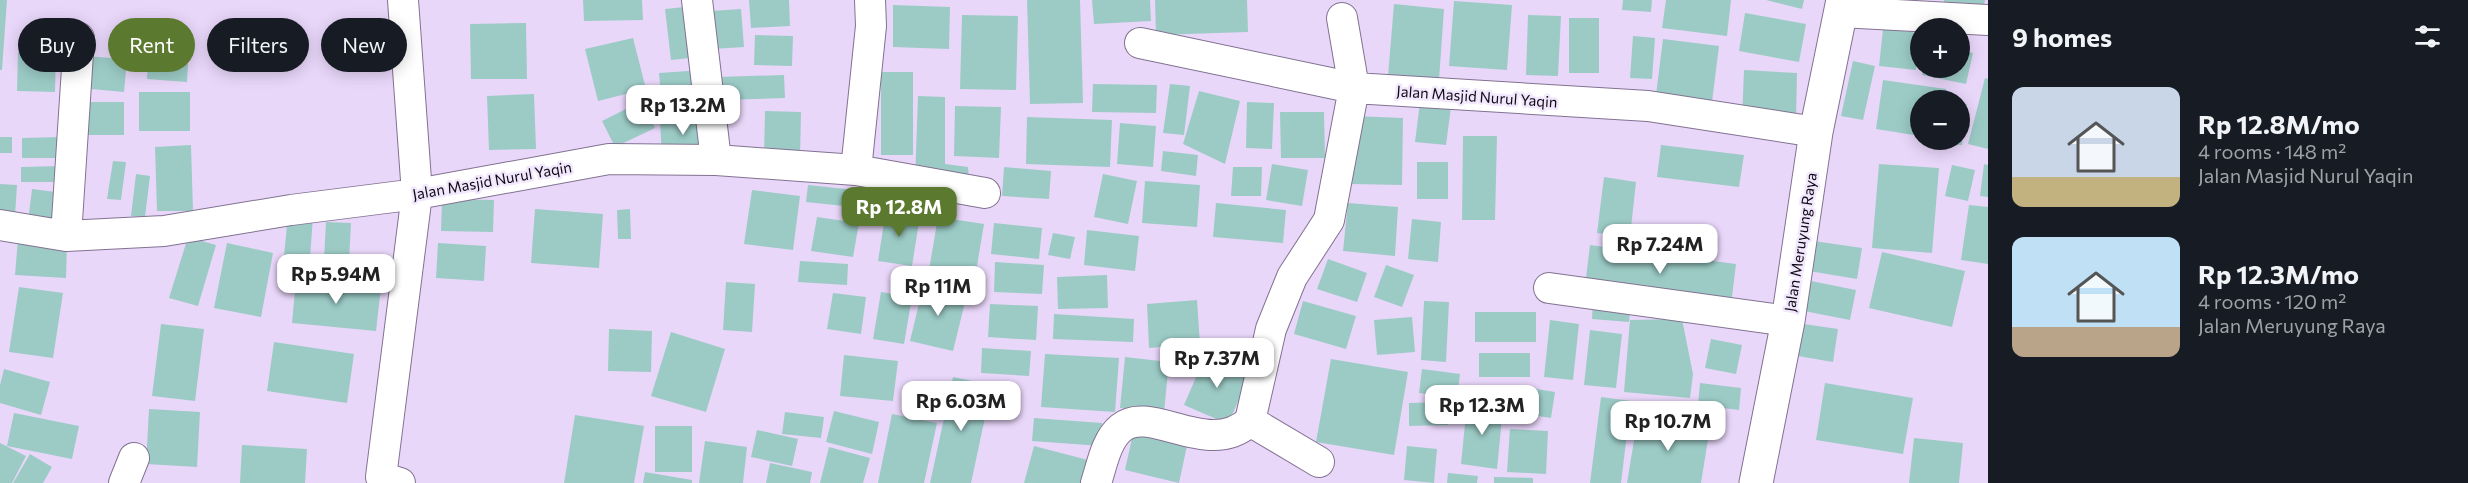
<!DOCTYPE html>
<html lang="en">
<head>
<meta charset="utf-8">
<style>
	body { margin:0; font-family:Commissioner,sans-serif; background:#20242c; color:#f1f3f6; height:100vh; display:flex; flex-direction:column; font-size:22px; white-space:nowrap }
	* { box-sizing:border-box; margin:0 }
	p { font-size:20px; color:#9ea1a6 }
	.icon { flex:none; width:33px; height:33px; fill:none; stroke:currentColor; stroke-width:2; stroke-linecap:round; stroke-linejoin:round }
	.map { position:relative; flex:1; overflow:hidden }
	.details { display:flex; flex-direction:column; background:#171b24; width:480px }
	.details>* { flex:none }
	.hud { position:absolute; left:18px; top:18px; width:570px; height:54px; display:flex; gap:12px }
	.buttons { position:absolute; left:1910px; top:18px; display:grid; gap:12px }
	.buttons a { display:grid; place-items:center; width:60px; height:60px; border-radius:50%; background:#171b24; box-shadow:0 3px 15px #0003; font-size:30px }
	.price { position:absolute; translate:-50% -51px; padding:0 14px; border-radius:12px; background:#fff; color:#222; font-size:20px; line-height:39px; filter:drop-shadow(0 2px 3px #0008) }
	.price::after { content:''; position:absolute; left:50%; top:36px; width:18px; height:14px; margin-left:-9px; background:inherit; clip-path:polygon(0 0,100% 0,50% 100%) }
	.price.selected { background:#5c7a2f; color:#fff }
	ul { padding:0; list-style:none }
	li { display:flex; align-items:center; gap:18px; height:150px; padding:0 24px }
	li span { display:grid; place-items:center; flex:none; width:168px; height:120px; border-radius:12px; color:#555 }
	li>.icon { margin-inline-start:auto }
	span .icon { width:72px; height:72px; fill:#fffc; stroke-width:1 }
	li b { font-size:26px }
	h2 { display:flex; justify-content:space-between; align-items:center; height:72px; padding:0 24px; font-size:26px }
	.tag { padding:0 21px; border-radius:27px; background:#171b24; box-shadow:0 3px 15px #0003; font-size:21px; line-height:54px }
	.tag.selected { background:#5c7a2f; color:#fff }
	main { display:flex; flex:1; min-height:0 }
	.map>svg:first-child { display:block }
	.building { fill:#9ccbc6 }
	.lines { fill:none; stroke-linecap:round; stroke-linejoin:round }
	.street-casing { stroke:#827291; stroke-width:32 }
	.secondary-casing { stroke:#827291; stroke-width:35 }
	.street { stroke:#fff; stroke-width:30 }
	.secondary { stroke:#fff; stroke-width:33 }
	.labels { text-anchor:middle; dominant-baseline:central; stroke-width:5; stroke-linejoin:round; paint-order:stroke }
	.street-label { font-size:15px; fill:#0f0a15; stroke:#f2e8fd }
</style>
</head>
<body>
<main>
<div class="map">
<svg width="1988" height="483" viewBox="0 0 1988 483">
	<rect width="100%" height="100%" fill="#e9d7fa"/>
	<path class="building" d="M0,0H7L2,70H0Z
		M583,0H642L643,20L584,21Z
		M749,0H789L790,26L751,28Z
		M1027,0H1080L1083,103L1030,104Z
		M1092,0H1150L1151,21L1094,24Z
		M1155,0H1247L1248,32L1156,35Z
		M1623,0H1652L1651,12L1622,10Z
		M1666,0H1731L1727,36L1662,28Z
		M1766,0H1804L1802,9Z
		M1944,0H1985L1982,15L1943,6Z
		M1454,1L1512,5L1507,70L1449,66Z
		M1394,4L1444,9L1439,80L1388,76Z
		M893,5L950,7L949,49L893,47Z
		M694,6L700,57L671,60L665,9Z
		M741,9L744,47L713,49L710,11Z
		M1745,13L1806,24L1799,62L1739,51Z
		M962,15L1018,16L1016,90L960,89Z
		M1528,15L1561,16L1558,76L1526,75Z
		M1569,18H1599V73H1569Z
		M526,23L527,79H471L470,24Z
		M1883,29L1920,33L1916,70L1879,66Z
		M755,35L793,36L792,66L754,65Z
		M1633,36L1655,38L1652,79L1630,78Z
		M633,38L646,89L598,101L585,49Z
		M1663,39L1719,46L1712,102L1656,95Z
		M1959,50L1973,53L1966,84L1922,75L1923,68H1959Z
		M18,52L56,53L55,92L17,91Z
		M83,56L127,59L124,92L80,88Z
		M1853,61L1875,66L1863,120L1841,116Z
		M148,62L188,64L187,82L147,79Z
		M703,70L706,105L662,108L659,73Z
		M1744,70L1797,73L1796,122L1742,120Z
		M881,72H913V155H881Z
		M784,75L785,98L719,100L718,77Z
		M1985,78L1988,79V149L1968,144Z
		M1883,80L1946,89L1944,100H1920V136L1876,129Z
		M1093,84L1157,85L1156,113L1092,112Z
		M1170,84L1190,86L1184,135L1163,133Z
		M1199,91L1240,101L1225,164L1183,144Z
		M139,92H190V131H139Z
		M534,94L536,149L489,150L487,96Z
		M918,96L945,97V164L968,167L970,190L915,182Z
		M642,101L655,128L615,147L602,121Z
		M82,102H124V135H82Z
		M1247,102L1274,103L1272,149L1246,148Z
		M1420,102L1451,107L1446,145L1415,142Z
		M1959,103L1967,104L1962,145L1944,144L1945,140H1959Z
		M955,106L1001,107L999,158L954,156Z
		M765,111L801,112L800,158L764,156Z
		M1280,112H1324L1325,158H1281Z
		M1354,116L1403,118L1402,185L1352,184Z
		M1027,117L1112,120L1110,167L1026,164Z
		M707,118V148L662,158L660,120Z
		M1120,123L1156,126L1153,167L1117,164Z
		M1463,136H1497L1495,220H1462Z
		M0,137H12V153H0Z
		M61,137V158H22V138Z
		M191,145L193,211H157L155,147Z
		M1661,145L1744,155L1739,187L1657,177Z
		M1163,151L1198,155L1196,176L1161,171Z
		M113,161L126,162L121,200L107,199Z
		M1417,162H1448V199H1417Z
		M1272,164L1308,170L1302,206L1266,200Z
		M1879,164L1939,168L1932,253L1872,248Z
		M1984,164L1988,165V197L1980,196Z
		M1952,165L1975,170L1968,201L1945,196Z
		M63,166L64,182H21V167Z
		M1004,167L1051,171L1049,199L1002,196Z
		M1233,167H1262L1261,196H1231Z
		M136,174L150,176L145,217L131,216Z
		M1103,174L1137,181L1128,224L1094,217Z
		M1604,177L1636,182L1630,237L1597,233Z
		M1145,181L1200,185L1197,227L1142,223Z
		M0,184L17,185L15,216H0Z
		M808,185L865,191L863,208L806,202Z
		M32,189L56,192L52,225L28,222Z
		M752,190L800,196L793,250L744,244Z
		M442,199L494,200L493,232L441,231Z
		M1216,203L1286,210L1283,243L1213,237Z
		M1348,203L1398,207L1395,256L1343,251Z
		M1969,205L1988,207V264L1961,260Z
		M535,209L603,214L599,268L531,263Z
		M630,209L631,239H618L617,210Z
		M886,210L920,216L912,266L878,261Z
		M288,215L313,217L310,258L284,256Z
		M817,217L859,223L853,257L811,251Z
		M938,217L984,224L974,284L928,276Z
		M1412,219L1441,222L1438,262L1408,259Z
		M326,222L351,223L349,261L324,260Z
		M994,223L1042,228L1039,259L991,254Z
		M1087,230L1139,236L1135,271L1084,265Z
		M1053,233L1075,237L1070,259L1048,255Z
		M188,237L216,245L198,306L169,298Z
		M18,239L67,242L66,278L15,275Z
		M1814,241L1862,248L1857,279L1809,271Z
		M227,243L273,253L261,317L214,308Z
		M438,243L486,246L484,281L436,278Z
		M1590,245L1736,264L1731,305L1585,286Z
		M1882,252L1965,271L1952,327L1869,308Z
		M1328,259L1367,273L1357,302L1317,289Z
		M800,261L848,264L847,285L798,282Z
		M995,262L1044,265L1042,294L994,292Z
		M1386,265L1414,275L1402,307L1374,297Z
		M1107,275L1108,308L1058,309L1057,277Z
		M296,279L381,287L376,331L292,323Z
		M1811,281L1856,290L1850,320L1804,311Z
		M726,282L755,284L752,332L723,330Z
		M924,283L967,294L953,351L910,341Z
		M19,287L63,293L53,358L9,352Z
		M881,292L912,297L904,344L873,339Z
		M833,293L866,297L861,334L827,329Z
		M1593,299L1631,302L1629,322L1592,319Z
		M1197,300L1200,344L1149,348L1147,304Z
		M1303,301L1356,316L1346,349L1294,334Z
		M1424,301L1449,302L1446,362L1421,360Z
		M990,304L1038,306L1036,340L988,337Z
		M1475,312H1536V342H1475Z
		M1054,314L1134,319L1133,342L1053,339Z
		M1412,317L1415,352L1377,355L1374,320Z
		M1682,319L1693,374L1690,398L1624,392L1630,320Z
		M1550,320L1579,324L1573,380L1544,377Z
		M1797,323L1838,329L1833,362L1792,355Z
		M161,324L204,329L195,401L152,396Z
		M609,329L652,331L651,372L608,371Z
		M1590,330L1622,334L1616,388L1584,385Z
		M671,332L725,349L706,412L651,396Z
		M1711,339L1742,345L1736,374L1705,368Z
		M274,342L354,354L347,403L267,391Z
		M982,348L1031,351L1029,376L981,373Z
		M1479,353H1530V377H1479Z
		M1045,354L1119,358L1115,412L1041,407Z
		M1206,354L1251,372L1228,424L1184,405Z
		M844,355L898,361L893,401L840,396Z
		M1125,357L1169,362L1164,412L1120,408Z
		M1331,359L1408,372L1394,455L1316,442Z
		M4,369L50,382L41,415L0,403V385Z
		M1422,369L1460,374L1457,398L1419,393Z
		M953,377L992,385L971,483H930Z
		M1700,383L1741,388L1739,410L1698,405Z
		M1825,383L1913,398L1903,454L1816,440Z
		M1517,386L1555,392L1551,418L1513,412Z
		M1601,397L1631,401L1621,483H1590Z
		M1448,402V425L1409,426V403Z
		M1467,404L1503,408L1497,469L1461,464Z
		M149,409L200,412L197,467L146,464Z
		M834,411L879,422L872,454L826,442Z
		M785,412L824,417L821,438L782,434Z
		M14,413L79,426L72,459L7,446Z
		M892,414L937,423L924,483H878Z
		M575,415L644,426L634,483H564Z
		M1638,416L1710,427L1701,483H1627Z
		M1034,418L1102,423L1101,446L1032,441Z
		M655,426H692V472H655Z
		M1134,429L1188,441L1179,483L1125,470Z
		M1510,429L1548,431L1546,474L1507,472Z
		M757,430L798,439L792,466L751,457Z
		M1914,438L1963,443L1959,483H1909Z
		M705,441L747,447L743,483H699Z
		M0,443L26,456L12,483H0Z
		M242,445L307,449L305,483H240Z
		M1034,446L1092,461L1086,483H1024Z
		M1407,446L1437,449L1434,483L1404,480Z
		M829,447L870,458L863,483H820Z
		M30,454L52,467L43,483H13Z
		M770,463L812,472L810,483H766Z
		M645,472L692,480V483H643Z
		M1448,473L1478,476L1477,483H1447Z
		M1494,477L1533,478V483H1494Z"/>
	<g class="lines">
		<g class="street-casing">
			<path id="street" d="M697,0L716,160
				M1841,12L1988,20
				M1140,43L1354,88L1648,106L1816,132
				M856,170L871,26L870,0
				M0,225L66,236L164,231L291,210L417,194L609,159L716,160L856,170L985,193
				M66,236L79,38
				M1549,288L1788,321
				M1319,462L1250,421L1271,329L1292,277L1329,220L1354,88L1342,18
				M124,483L134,458
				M400,483L381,477L417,194L403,0
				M1096,483C1102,465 1106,440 1121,428C1151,403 1208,460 1250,421"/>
		</g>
		<g class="secondary-casing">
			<path id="secondary" d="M1756,483L1788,321L1816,132L1843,0"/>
		</g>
		<use href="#street" class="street"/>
		<use href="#secondary" class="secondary"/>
	</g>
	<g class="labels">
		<g class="street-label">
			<text transform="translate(1477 96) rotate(4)">Jalan Masjid Nurul Yaqin</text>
			<text transform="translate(492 180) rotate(-10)">Jalan Masjid Nurul Yaqin</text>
			<text transform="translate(1800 242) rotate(-81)">Jalan Meruyung Raya</text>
		</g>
	</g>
</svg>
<div class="buttons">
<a>+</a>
<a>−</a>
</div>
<b class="price" style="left:683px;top:136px">Rp 13.2M</b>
<b class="price selected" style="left:899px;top:238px">Rp 12.8M</b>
<b class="price" style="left:1660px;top:275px">Rp 7.24M</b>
<b class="price" style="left:336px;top:305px">Rp 5.94M</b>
<b class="price" style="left:938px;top:317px">Rp 11M</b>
<b class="price" style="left:1217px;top:389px">Rp 7.37M</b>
<b class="price" style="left:961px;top:432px">Rp 6.03M</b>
<b class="price" style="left:1482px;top:436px">Rp 12.3M</b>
<b class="price" style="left:1668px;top:452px">Rp 10.7M</b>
<div class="hud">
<a class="tag">Buy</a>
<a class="tag selected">Rent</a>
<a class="tag">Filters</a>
<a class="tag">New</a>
</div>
</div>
<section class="details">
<h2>9 homes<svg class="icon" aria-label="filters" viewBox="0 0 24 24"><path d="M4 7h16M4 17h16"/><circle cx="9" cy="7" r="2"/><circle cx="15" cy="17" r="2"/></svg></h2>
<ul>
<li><span style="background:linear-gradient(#c9d6e8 75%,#c2b280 0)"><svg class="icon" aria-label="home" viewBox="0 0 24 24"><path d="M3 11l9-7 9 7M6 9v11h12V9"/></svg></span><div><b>Rp 12.8M/mo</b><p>4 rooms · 148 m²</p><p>Jalan Masjid Nurul Yaqin</p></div></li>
<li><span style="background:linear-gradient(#bfe0f5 75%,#b9a48a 0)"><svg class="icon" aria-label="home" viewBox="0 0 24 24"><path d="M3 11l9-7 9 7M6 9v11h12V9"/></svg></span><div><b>Rp 12.3M/mo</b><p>4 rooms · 120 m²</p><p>Jalan Meruyung Raya</p></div></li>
</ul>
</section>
</main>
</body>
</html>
